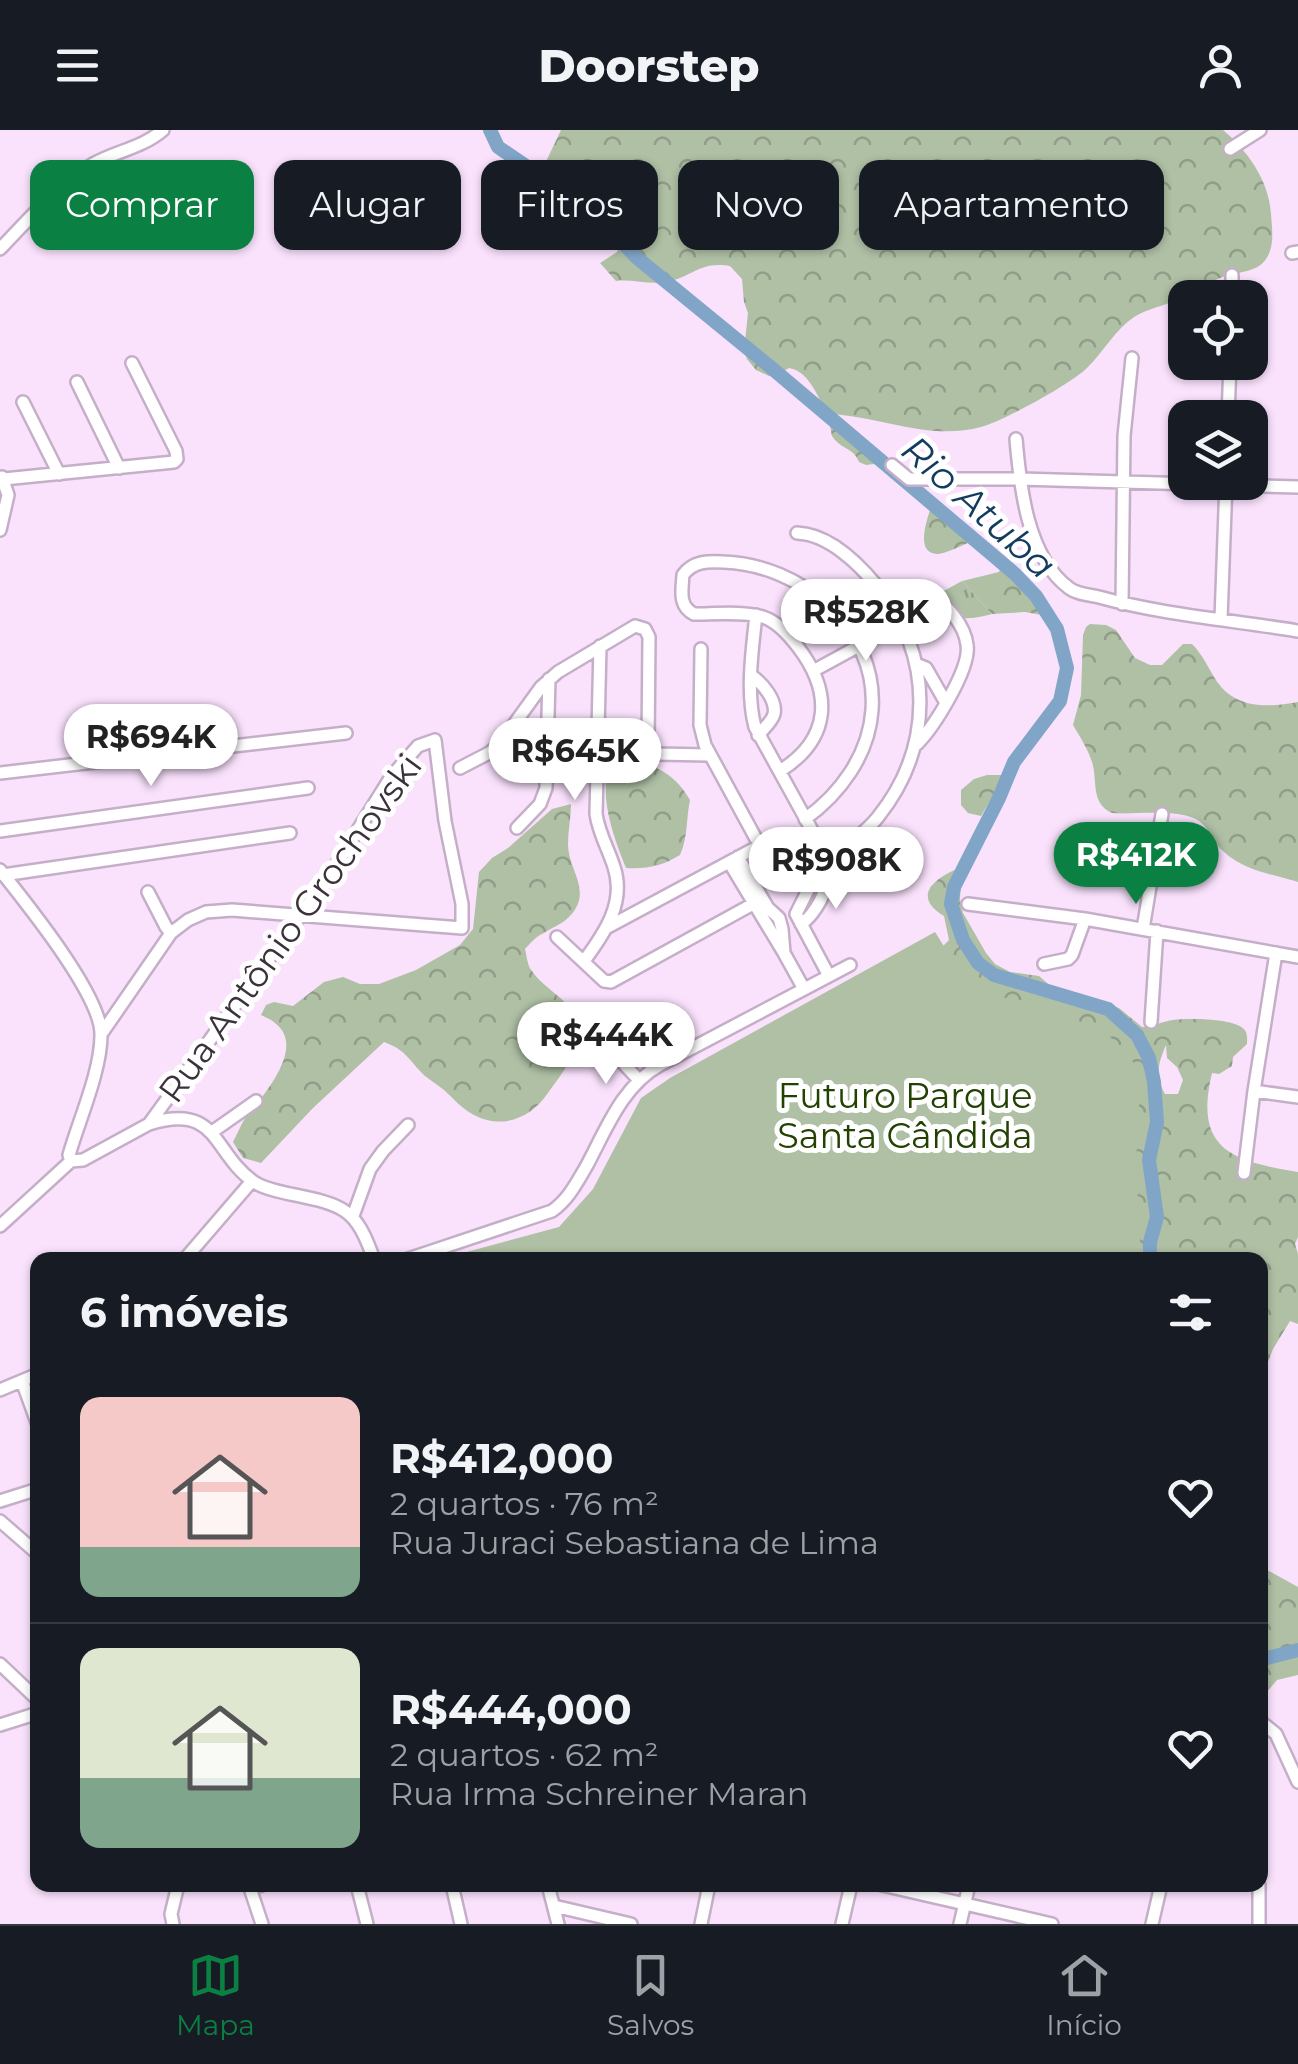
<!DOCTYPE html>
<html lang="pt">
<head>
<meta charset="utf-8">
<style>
	body { margin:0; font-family:Montserrat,sans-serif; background:#20242c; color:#f1f3f6; height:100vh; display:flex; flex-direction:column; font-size:38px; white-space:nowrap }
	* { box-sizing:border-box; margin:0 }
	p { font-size:32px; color:#9ea1a6 }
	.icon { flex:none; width:55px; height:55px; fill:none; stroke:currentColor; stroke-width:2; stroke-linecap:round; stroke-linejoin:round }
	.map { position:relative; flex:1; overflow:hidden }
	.drawer { position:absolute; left:30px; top:1122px; width:1238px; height:640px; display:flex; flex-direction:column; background:#171b24; border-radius:20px; box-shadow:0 2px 8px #0004 }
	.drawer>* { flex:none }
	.banner { position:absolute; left:30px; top:30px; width:1240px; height:90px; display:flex; gap:20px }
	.tools { position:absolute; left:1168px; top:150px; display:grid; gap:20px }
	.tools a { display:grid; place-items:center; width:100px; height:100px; border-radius:20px; background:#171b24; box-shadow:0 2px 8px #0004; font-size:50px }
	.price { position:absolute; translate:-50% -85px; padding:0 22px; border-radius:35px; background:#fff; color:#222; font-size:32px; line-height:65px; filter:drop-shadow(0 2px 5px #0008) }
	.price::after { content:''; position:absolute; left:50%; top:60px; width:30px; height:22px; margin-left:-15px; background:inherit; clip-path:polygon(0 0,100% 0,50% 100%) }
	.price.selected { background:#0b8043; color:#fff }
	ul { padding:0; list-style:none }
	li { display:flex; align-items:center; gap:30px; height:250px; padding:0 50px }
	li+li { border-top:2px solid #363941 }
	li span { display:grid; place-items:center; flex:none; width:280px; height:200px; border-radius:20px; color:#555 }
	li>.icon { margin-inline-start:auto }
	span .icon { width:120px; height:120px; fill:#fffc; stroke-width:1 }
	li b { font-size:42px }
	h2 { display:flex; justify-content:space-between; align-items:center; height:120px; padding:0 50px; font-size:42px }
	.chip { padding:0 35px; border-radius:20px; background:#171b24; box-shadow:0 2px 8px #0004; font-size:35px; line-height:90px }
	.chip.selected { background:#0b8043; color:#fff }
	header { display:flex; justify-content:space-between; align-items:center; height:130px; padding:0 50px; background:#171b24; font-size:45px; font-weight:800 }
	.tabs { display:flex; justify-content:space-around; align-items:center; height:140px; border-top:2px solid #363941; background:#171b24; font-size:28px; color:#9ea1a6 }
	.tabs a { display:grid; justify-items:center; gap:5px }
	.tabs .selected { color:#0b8043 }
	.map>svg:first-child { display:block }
	.grass { fill:url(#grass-tufts) }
	.forest { fill:url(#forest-crowns); fill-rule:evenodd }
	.park { fill:#afc0a5 }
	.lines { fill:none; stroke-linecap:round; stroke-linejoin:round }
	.river { stroke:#81a5c7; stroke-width:14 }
	.minor-casing { stroke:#c5afc8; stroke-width:16 }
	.minor { stroke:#fff; stroke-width:11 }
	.labels { text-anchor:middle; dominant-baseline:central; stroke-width:10; stroke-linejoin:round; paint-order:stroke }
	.street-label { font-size:35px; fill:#3b323c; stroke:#fff }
	.park-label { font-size:35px; fill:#224103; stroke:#fff }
	.water-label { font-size:38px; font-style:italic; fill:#123b5d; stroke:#fff }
</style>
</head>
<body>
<header><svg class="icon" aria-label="menu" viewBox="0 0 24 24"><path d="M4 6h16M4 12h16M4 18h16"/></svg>Doorstep<svg class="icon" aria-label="person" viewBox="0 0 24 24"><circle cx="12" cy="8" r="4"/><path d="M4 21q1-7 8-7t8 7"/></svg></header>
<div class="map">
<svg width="1298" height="1794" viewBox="0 0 1298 1794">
	<defs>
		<pattern id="grass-tufts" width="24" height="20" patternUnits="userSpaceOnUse" patternTransform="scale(2.5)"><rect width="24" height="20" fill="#afc0a5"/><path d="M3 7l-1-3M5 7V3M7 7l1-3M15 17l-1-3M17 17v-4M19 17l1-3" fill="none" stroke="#909d88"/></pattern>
		<pattern id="forest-crowns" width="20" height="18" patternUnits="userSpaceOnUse" patternTransform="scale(2.5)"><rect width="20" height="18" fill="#afc0a5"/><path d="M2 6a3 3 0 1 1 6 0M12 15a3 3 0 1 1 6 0" fill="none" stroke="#909d88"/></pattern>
	</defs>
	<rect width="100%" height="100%" fill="#fae2fd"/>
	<path class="grass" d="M962,451L992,484C967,490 957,492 939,473L942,462Z"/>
	<path class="forest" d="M561,0H1223C1248,21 1269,51 1271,84C1272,99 1275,116 1266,129C1258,142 1238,142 1225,146C1208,152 1193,163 1177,170C1163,176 1147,179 1134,187C1115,200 1104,221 1088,237C1073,253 1003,291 981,297C930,311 882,287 831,284L827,289L831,294L882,333L866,335L859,332C854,319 845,320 836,311C830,305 832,303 830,296C823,276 811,241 789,238L777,245L769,246L756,240L747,229L744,221L748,183L744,172L742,149L730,136C698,131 692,148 666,152C649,155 633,149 616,151L600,133L617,122L620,113L608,61L596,46C576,46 571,58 554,66L543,57L542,40Z
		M932,373L977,409C967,413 946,424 937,424C913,423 929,385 932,373Z
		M1003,431L1026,452L1047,486L1025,482L992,484L962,451L999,442Z
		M1090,494L1106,495L1116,500L1135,528L1150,535H1162L1183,514H1192C1202,524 1207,535 1214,547C1233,579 1265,578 1298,572V752C1272,744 1245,741 1224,722C1214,714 1210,699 1199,691C1179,678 1135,685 1112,683C1090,673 1098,651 1092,632C1088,619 1080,607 1073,595L1081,565L1083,505L1086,497Z
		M626,626C656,637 674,642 690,670C686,689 688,707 680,725C662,736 648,739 626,738C617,716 608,691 606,668C605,654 607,640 608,627Z
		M987,645H1005L981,686L968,683L961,675V660L974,649Z
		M571,674C571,687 568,701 568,714C568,741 594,761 569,787C561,795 551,798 542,804C535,807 530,814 525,819C527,827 527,835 532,841C546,862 579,873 579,901C579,923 560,946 548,963C531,988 502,1000 474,985C462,979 454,969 444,960C438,955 431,951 425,946C408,930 408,921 384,912L313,978L261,1033L243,1028L233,1012C237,1004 240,997 244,990C260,969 308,918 275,893C271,889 266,888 261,885L266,875L274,872L293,876L324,852L343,847L360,854H379L416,840L460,815L473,799L479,742L492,728L508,718L552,679Z
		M962,737L960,769L963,783L986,823L995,834L1010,842L1039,846L1053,858L1119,878L1142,897C1153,896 1162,892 1173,890C1188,888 1233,888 1244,899C1248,904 1247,908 1247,914L1233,927L1232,936L1219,944L1212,943C1193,1021 1234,1031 1298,1042V1107L1295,1114L1298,1124V1194L1290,1191L1273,1219L1260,1253V1130H1131L943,816L949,810L944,786C909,765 938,746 962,737ZM1166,915L1167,928L1177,937L1183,950L1178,964H1165C1155,945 1158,934 1166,915Z
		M1260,1436L1298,1457V1545L1277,1550L1260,1570Z"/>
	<path class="park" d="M935,802L969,856L1103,899L1141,941L1136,1031L1141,1130H466L463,1123L559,1097L593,1059L641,968L670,948Z"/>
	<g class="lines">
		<path class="river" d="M490,0L498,17L595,83L636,127L774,240L1015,444L1036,466L1057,499L1067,538L1060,571L1014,632L999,668L954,757L951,774L963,810L978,833L994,845L1108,879L1137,905L1149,928L1154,952L1157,992L1149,1030L1157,1087L1150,1112V1130
			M1260,1530L1298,1520"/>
		<g class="minor-casing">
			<path id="minor" d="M1230,19L1260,0
				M0,119C29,89 57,56 93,34C116,21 142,18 163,0
				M1292,123L1298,122
				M1232,168V145
				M77,252L119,338
				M23,272L59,344
				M1228,288L1230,232
				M1016,309C1020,356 1027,427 1069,458C1076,464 1090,465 1099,467C1163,485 1232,490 1298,501
				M892,335L909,349H1020L1298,357
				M4,349L174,332L177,329L176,321L132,233
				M0,400L8,365L2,347
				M797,403C828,404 858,433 877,456C934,526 934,617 878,687C865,704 838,721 829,735C824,744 825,748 825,757C824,768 811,788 801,794
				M1122,474L1124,306L1132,228
				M756,485C752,521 746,563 755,597L830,733
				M1221,489L1226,352
				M701,519L700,595L705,615L774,742
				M916,534L926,538L946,573
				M813,541L901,493
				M752,546C762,553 777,570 774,584C772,592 763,599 758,605
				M917,614C934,597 971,538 967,515C965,495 946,474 931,464
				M489,623L547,624
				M460,638L489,623L499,615L541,557L558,542L635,496L645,499L649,507L648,617L657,624L708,625
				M780,641C831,609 833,563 798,517C789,505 778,492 763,487C745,481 713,484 694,484C678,476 682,460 683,445C693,431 708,431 724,432C801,435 878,498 872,580C869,625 840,664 805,689
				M0,643L346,603
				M517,698L540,674L546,658L549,549
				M0,701L308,658
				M729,732L784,823L782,799L779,788L768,778L738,727
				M0,740C26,773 102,866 101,905C101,941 79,990 69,1025L71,1031
				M3,745L290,703
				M823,748L812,752L796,784L829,846
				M148,762L166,797L171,803
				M968,774L1085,789L1298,827
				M608,797L759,716
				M1143,799L1162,684
				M557,807L604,851L611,852L762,769
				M784,823L804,859
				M584,831C604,804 626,773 614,737C608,718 599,704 596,684L600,516
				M1044,834L1068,829L1072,825L1085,789
				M1151,892L1157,801
				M102,903L171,803L188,790L206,782L232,780L462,798V774L445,691L435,610L418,616L391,647L331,743L149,994
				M623,933L638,949
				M1254,961L1298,967
				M212,1002L256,971
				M71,1031L83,1030L149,994C219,972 212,1023 254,1052C264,1059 278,1061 290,1064C343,1075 356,1077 374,1130
				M1244,1043L1254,961L1276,823
				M353,1086L370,1039L383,1021L408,995
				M0,1096L71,1031
				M184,1130L252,1051
				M405,1130L552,1081C568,1070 576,1054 586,1037C606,1000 622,956 660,935L850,835
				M22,1251L38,1295
				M0,1260L38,1244
				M0,1371L38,1359
				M0,1391L38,1424
				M0,1534L38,1570
				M1260,1591L1276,1604L1298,1652
				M0,1595L38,1583
				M262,1755L250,1758L262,1794
				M357,1755L367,1794
				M452,1755L461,1794
				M548,1755L558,1794
				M882,1755L1052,1794
				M1259,1755V1794
				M554,1776L631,1794
				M173,1794L171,1784L178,1755
				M701,1794L709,1755
				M842,1794L851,1755
				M960,1794L969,1755
				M1152,1794L1161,1755"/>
		</g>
		<use href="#minor" class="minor"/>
	</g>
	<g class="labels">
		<g class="street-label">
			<text transform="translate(290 798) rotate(-54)">Rua Antônio Grochovski</text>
		</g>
		<g class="park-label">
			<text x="905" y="965">Futuro Parque<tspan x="905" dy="40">Santa Cândida</tspan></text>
		</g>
		<g class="water-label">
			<text transform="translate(979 377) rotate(42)">Rio Atuba</text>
		</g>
	</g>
</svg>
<div class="tools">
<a><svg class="icon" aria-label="locate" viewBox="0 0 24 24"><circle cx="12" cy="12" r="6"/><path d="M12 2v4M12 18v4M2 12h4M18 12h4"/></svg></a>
<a><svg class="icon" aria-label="layers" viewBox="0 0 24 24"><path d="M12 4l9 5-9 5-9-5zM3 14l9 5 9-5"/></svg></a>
</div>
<b class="price" style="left:866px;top:534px">R$528K</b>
<b class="price" style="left:151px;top:659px">R$694K</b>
<b class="price" style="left:575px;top:673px">R$645K</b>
<b class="price selected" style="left:1136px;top:777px">R$412K</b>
<b class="price" style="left:836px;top:782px">R$908K</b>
<b class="price" style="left:606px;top:957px">R$444K</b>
<div class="banner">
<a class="chip selected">Comprar</a>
<a class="chip">Alugar</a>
<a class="chip">Filtros</a>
<a class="chip">Novo</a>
<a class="chip">Apartamento</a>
</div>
<section class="drawer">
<h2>6 imóveis<svg class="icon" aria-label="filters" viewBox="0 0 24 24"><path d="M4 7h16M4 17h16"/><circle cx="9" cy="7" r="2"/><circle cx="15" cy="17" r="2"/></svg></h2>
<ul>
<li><span style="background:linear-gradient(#f6c9c9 75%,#7fa58c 0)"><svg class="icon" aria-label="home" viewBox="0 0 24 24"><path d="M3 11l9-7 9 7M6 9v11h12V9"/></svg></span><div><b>R$412,000</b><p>2 quartos · 76 m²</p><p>Rua Juraci Sebastiana de Lima</p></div><svg class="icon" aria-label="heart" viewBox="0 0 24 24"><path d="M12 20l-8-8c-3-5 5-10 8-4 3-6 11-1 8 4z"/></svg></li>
<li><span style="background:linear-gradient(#dfe7d0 65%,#7fa58c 0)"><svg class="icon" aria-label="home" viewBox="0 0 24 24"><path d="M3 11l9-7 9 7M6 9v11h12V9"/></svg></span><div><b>R$444,000</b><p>2 quartos · 62 m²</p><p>Rua Irma Schreiner Maran</p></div><svg class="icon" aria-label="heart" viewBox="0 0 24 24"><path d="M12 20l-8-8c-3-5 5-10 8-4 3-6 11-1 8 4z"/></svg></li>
</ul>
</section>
</div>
<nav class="tabs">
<a class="selected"><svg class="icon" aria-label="map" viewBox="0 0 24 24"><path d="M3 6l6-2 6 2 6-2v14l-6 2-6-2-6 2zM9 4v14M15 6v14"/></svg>Mapa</a>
<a><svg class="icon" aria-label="saved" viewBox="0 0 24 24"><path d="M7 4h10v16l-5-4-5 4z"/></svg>Salvos</a>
<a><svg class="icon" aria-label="home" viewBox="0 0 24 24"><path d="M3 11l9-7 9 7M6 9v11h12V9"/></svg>Início</a>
</nav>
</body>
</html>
